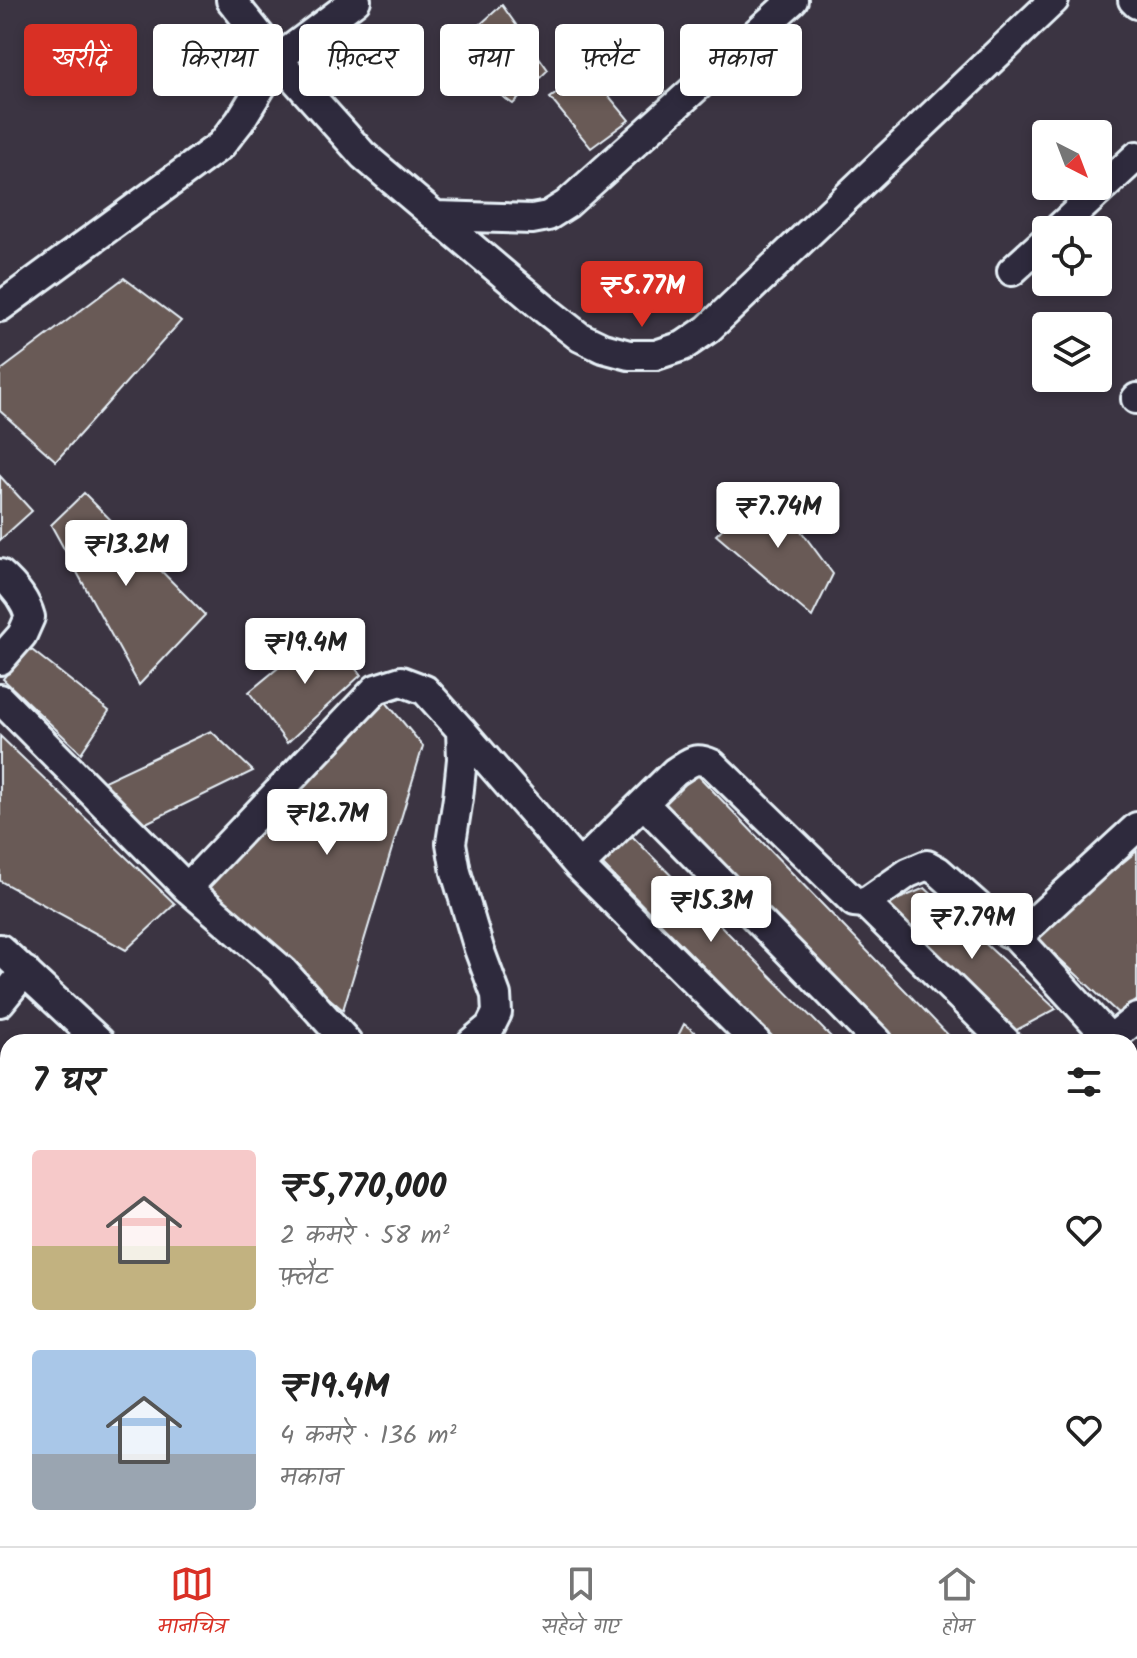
<!DOCTYPE html>
<html lang="hi">
<head>
<meta charset="utf-8">
<style>
	body { margin:0; font-family:Kalam,"Playpen Sans Deva",sans-serif; background:#f6f6f6; color:#222; height:100vh; display:flex; flex-direction:column; font-size:30px; white-space:nowrap }
	* { box-sizing:border-box; margin:0 }
	p { font-size:26px; color:#767676 }
	.icon { flex:none; width:44px; height:44px; fill:none; stroke:currentColor; stroke-width:2; stroke-linecap:round; stroke-linejoin:round }
	.map { position:relative; flex:1; overflow:hidden }
	.details { position:absolute; left:0px; top:1034px; width:1138px; height:512px; display:flex; flex-direction:column; background:#fff; border-radius:24px 24px 0 0; box-shadow:0 4px 12px #0003 }
	.details>* { flex:none }
	.guide { position:absolute; left:24px; top:24px; width:1090px; height:72px; display:flex; gap:16px }
	.needle { width:52px; rotate:138deg }
	.controls { position:absolute; left:1032px; top:120px; display:grid; gap:16px }
	.controls a { display:grid; place-items:center; width:80px; height:80px; border-radius:8px; background:#fff; box-shadow:0 4px 12px #0003; font-size:40px }
	.price { position:absolute; translate:-50% -68px; padding:0 18px; border-radius:8px; background:#fff; color:#222; font-size:26px; line-height:52px; filter:drop-shadow(0 2px 4px #0008) }
	.price::after { content:''; position:absolute; left:50%; top:48px; width:24px; height:18px; margin-left:-12px; background:inherit; clip-path:polygon(0 0,100% 0,50% 100%) }
	.price.active { background:#d93025; color:#fff }
	ul { padding:0; list-style:none }
	li { display:flex; align-items:center; gap:24px; height:200px; padding:0 32px }
	li span { display:grid; place-items:center; flex:none; width:224px; height:160px; border-radius:8px; color:#555 }
	li>.icon { margin-inline-start:auto }
	span .icon { width:96px; height:96px; fill:#fffc; stroke-width:1 }
	li b { font-size:34px }
	h2 { display:flex; justify-content:space-between; align-items:center; height:96px; padding:0 32px; font-size:34px }
	.pill { padding:0 28px; border-radius:8px; background:#fff; box-shadow:0 4px 12px #0003; font-size:28px; line-height:72px }
	.pill.active { background:#d93025; color:#fff }
	.tabs { display:flex; justify-content:space-around; align-items:center; height:112px; border-top:2px solid #e0e0e0; background:#fff; font-size:22px; color:#767676 }
	.tabs a { display:grid; justify-items:center; gap:4px }
	.tabs .active { color:#d93025 }
	.map>svg:first-child { display:block }
	.building { fill:#695a57; stroke:#e8f1f8; stroke-width:2 }
	.lines { fill:none; stroke-linecap:round; stroke-linejoin:round }
	.street-casing { stroke:#e8f1f8; stroke-width:34 }
	.path { stroke:#e8f1f8; stroke-width:5; stroke-dasharray:2 6; stroke-linecap:butt }
	.street { stroke:#2f2a3d; stroke-width:28 }
</style>
</head>
<body>
<div class="map">
<svg width="1137" height="1546" viewBox="0 0 1137 1546">
	<rect width="100%" height="100%" fill="#3b3442"/>
	<filter id="ink" filterUnits="userSpaceOnUse"><feTurbulence type="fractalNoise" baseFrequency=".0125" numOctaves="2"/><feDisplacementMap in="SourceGraphic" scale="16" xChannelSelector="R" yChannelSelector="G"/><feConvolveMatrix kernelMatrix="1 2 1 2 8 2 1 2 1" color-interpolation-filters="sRGB"/></filter>
	<g filter="url(#ink)">
		<path class="building" d="M502,5L548,70L513,104L445,56Z
			M588,71L629,120L591,148L550,98Z
			M124,278L181,321L56,461L0,411V371Z
			M0,476L32,511L0,540Z
			M767,485L833,574L812,617L716,535Z
			M84,493L205,615L139,685L51,525Z
			M324,630L361,675L287,743L249,692Z
			M28,647L109,711L81,753L3,679Z
			M386,702L423,746L343,1010L253,933L206,886Z
			M211,731L253,771L144,824L102,782Z
			M0,736L175,904L126,950L0,881Z
			M687,764L955,1042H896L662,804Z
			M627,831L836,1042H778L600,862Z
			M1137,851V1000L1121,1016L1034,935Z
			M925,888L1056,1009L1011,1033L887,904Z
			M684,1024L708,1042H675Z"/>
		<g class="lines">
			<g class="street-casing">
				<path id="street" d="M231,0L293,77L363,155L547,311L580,337L603,348L629,355H656L683,346L708,329L1054,0
					M1133,0L1137,4
					M435,216L532,219L548,216L567,204L793,0
					M1057,230L1137,156
					M1012,271L1046,240
					M0,307L221,145L240,121L278,59L356,0
					M1136,399L1137,398
					M0,574C14,586 25,599 30,617L22,635L0,660
					M0,699L187,888L283,971L347,1042
					M461,730L579,866L756,1042
					M644,804L878,1042
					M579,866L675,772C691,762 694,756 712,764L854,902L865,903L908,873L927,865L938,871L1007,932L1015,935L1024,931L1137,827
					M187,888L376,689L401,681L425,690L461,730L462,759L458,798L451,843L456,872L479,949L496,995L497,1013L490,1027L472,1042
					M865,903L1006,1042
					M1015,935L1110,1039
					M0,949L100,1042
					M0,1002L25,971
					M1107,1042L1137,1018"/>
			</g>
			<path class="path" d="M0,1162L8,1153"/>
			<use href="#street" class="street"/>
		</g>
	</g>
</svg>
<div class="controls">
<a><svg class="needle" viewBox="-14 -14 28 28"><path d="M0-13l5 13h-10z" fill="#e53935"/><path d="M0 13l5-13h-10z" fill="#767676"/></svg></a>
<a><svg class="icon" aria-label="locate" viewBox="0 0 24 24"><circle cx="12" cy="12" r="6"/><path d="M12 2v4M12 18v4M2 12h4M18 12h4"/></svg></a>
<a><svg class="icon" aria-label="layers" viewBox="0 0 24 24"><path d="M12 4l9 5-9 5-9-5zM3 14l9 5 9-5"/></svg></a>
</div>
<b class="price active" style="left:642px;top:329px">₹5.77M</b>
<b class="price" style="left:778px;top:550px">₹7.74M</b>
<b class="price" style="left:126px;top:588px">₹13.2M</b>
<b class="price" style="left:305px;top:686px">₹19.4M</b>
<b class="price" style="left:327px;top:857px">₹12.7M</b>
<b class="price" style="left:711px;top:944px">₹15.3M</b>
<b class="price" style="left:972px;top:961px">₹7.79M</b>
<div class="guide">
<a class="pill active">खरीदें</a>
<a class="pill">किराया</a>
<a class="pill">फ़िल्टर</a>
<a class="pill">नया</a>
<a class="pill">फ़्लैट</a>
<a class="pill">मकान</a>
</div>
<section class="details">
<h2>7 घर<svg class="icon" aria-label="filters" viewBox="0 0 24 24"><path d="M4 7h16M4 17h16"/><circle cx="9" cy="7" r="2"/><circle cx="15" cy="17" r="2"/></svg></h2>
<ul>
<li><span style="background:linear-gradient(#f6c9c9 60%,#c2b280 0)"><svg class="icon" aria-label="home" viewBox="0 0 24 24"><path d="M3 11l9-7 9 7M6 9v11h12V9"/></svg></span><div><b>₹5,770,000</b><p>2 कमरे · 58 m²</p><p>फ़्लैट</p></div><svg class="icon" aria-label="heart" viewBox="0 0 24 24"><path d="M12 20l-8-8c-3-5 5-10 8-4 3-6 11-1 8 4z"/></svg></li>
<li><span style="background:linear-gradient(#a9c7e8 65%,#9aa5b1 0)"><svg class="icon" aria-label="home" viewBox="0 0 24 24"><path d="M3 11l9-7 9 7M6 9v11h12V9"/></svg></span><div><b>₹19.4M</b><p>4 कमरे · 136 m²</p><p>मकान</p></div><svg class="icon" aria-label="heart" viewBox="0 0 24 24"><path d="M12 20l-8-8c-3-5 5-10 8-4 3-6 11-1 8 4z"/></svg></li>
</ul>
</section>
</div>
<nav class="tabs">
<a class="active"><svg class="icon" aria-label="map" viewBox="0 0 24 24"><path d="M3 6l6-2 6 2 6-2v14l-6 2-6-2-6 2zM9 4v14M15 6v14"/></svg>मानचित्र</a>
<a><svg class="icon" aria-label="saved" viewBox="0 0 24 24"><path d="M7 4h10v16l-5-4-5 4z"/></svg>सहेजे गए</a>
<a><svg class="icon" aria-label="home" viewBox="0 0 24 24"><path d="M3 11l9-7 9 7M6 9v11h12V9"/></svg>होम</a>
</nav>
</body>
</html>
